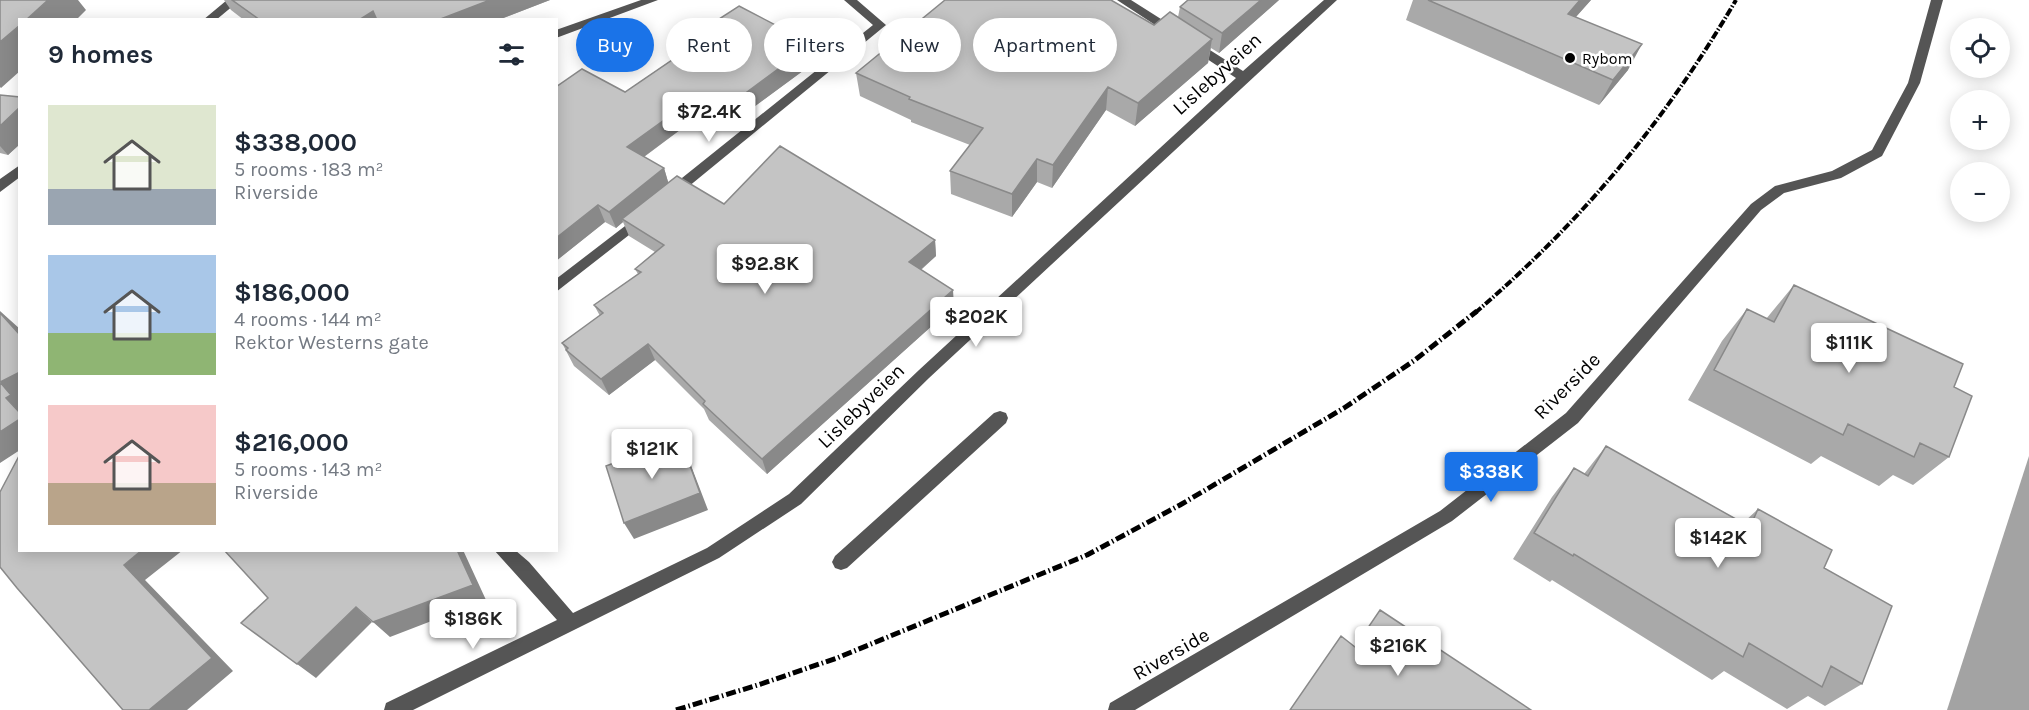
<!DOCTYPE html>
<html lang="en">
<head>
<meta charset="utf-8">
<style>
	body { margin:0; font-family:Karla,sans-serif; background:#f6f6f7; color:#1f2937; height:100vh; display:flex; flex-direction:column; font-size:22px; white-space:nowrap }
	* { box-sizing:border-box; margin:0 }
	p { font-size:20px; color:#747a83 }
	.icon { flex:none; width:33px; height:33px; fill:none; stroke:currentColor; stroke-width:2; stroke-linecap:round; stroke-linejoin:round }
	.map { position:relative; flex:1; overflow:hidden }
	.drawer { position:absolute; left:18px; top:18px; width:540px; height:534px; display:flex; flex-direction:column; background:#fff; border-radius:0px; box-shadow:0 3px 15px #0003 }
	.drawer>* { flex:none }
	.guide { position:absolute; left:576px; top:18px; width:570px; height:54px; display:flex; gap:12px }
	.fabs { position:absolute; left:1950px; top:18px; display:grid; gap:12px }
	.fabs a { display:grid; place-items:center; width:60px; height:60px; border-radius:50%; background:#fff; box-shadow:0 3px 15px #0003; font-size:30px }
	.price { position:absolute; translate:-50% -51px; padding:0 14px; border-radius:6px; background:#fff; color:#222; font-size:20px; line-height:39px; filter:drop-shadow(0 2px 3px #0008) }
	.price::after { content:''; position:absolute; left:50%; top:36px; width:18px; height:14px; margin-left:-9px; background:inherit; clip-path:polygon(0 0,100% 0,50% 100%) }
	.price.selected { background:#1a73e8; color:#fff }
	ul { padding:0; list-style:none }
	li { display:flex; align-items:center; gap:18px; height:150px; padding:0 30px }
	li span { display:grid; place-items:center; flex:none; width:168px; height:120px; border-radius:0px; color:#555 }
	li>.icon { margin-inline-start:auto }
	span .icon { width:72px; height:72px; fill:#fffc; stroke-width:1 }
	li b { font-size:26px }
	h2 { display:flex; justify-content:space-between; align-items:center; height:72px; padding:0 30px; font-size:26px }
	.tag { padding:0 21px; border-radius:27px; background:#fff; box-shadow:0 3px 15px #0003; font-size:21px; line-height:54px }
	.tag.selected { background:#1a73e8; color:#fff }
	.map>svg:first-child { display:block }
	.water { fill:#a3a3a3 }
	.lines { fill:none; stroke-linecap:round; stroke-linejoin:round }
	.minor { fill:#555; fill-rule:evenodd }
	.rail-far1 { stroke:#000; stroke-width:4; stroke-dasharray:8 2 1.5 2; stroke-linecap:butt }
	.rail { stroke:#000; stroke-width:5; stroke-dasharray:10 3 1.5 3; stroke-linecap:butt }
	.wall { fill:#a9a9a9 }
	.shaded-wall { fill:#898989 }
	.building { fill:#c4c4c4; stroke:#898989; stroke-width:1.5 }
	.poi-dot { fill:#000; stroke:#fff; stroke-width:2 }
	.labels { text-anchor:middle; dominant-baseline:central; stroke-width:5; stroke-linejoin:round; paint-order:stroke }
	.far-poi-label { font-size:16px; fill:#000; stroke:#fff; text-anchor:start }
	.street-label { font-size:20px; fill:#000; stroke:#fff }
</style>
</head>
<body>
<div class="map">
<svg width="2029" height="710" viewBox="0 0 2029 710">
	<rect width="100%" height="100%" fill="#fff"/>
	<path class="water" d="M2029,456V710H1947Z"/>
	<g class="lines">
		<path class="minor" d="M227,0H240L216,20H203Z
			M641,0H658L556,38V30Z
			M844,0H857L886,25L677,196H667L665,193L667,190L873,25Z
			M1117,0H1131L1243,71L1324,0H1337L929,378L801,504L719,558L413,710H384L386,703L557,620L494,550H515L529,562L573,613L707,548L789,494L919,370L1236,78Z
			M1931,0H1943L1920,83L1882,156L1841,178L1784,193L1761,210L1578,423L1452,521L1135,710H1108L1110,703L1440,511L1566,413L1751,204L1775,186L1832,171L1872,150L1908,83Z
			M20,165V177L0,192V179Z
			M642,213L647,215L649,218L647,221L556,292V279Z
			M1000,411L1006,413L1008,418L1006,423L847,568L841,570L835,568L832,562L835,556L994,413Z"/>
		<path class="rail-far1" d="M1475,313C1583,220 1664,123 1736,0"/>
		<path class="rail" d="M676,710L761,684L837,658L1087,555L1180,505L1344,408L1415,360L1477,311"/>
	</g>
	<path class="wall" d="M224,0H550L498,20H244L231,10Z
		M1188,0H1279L1219,53L1211,48L1208,63L1135,126L1106,110L1052,188L1037,182L1012,217L951,194L950,171L970,145L911,122V120L860,96L856,73L1154,25L1178,17L1180,7Z
		M1413,0H1591L1576,17L1628,70L1599,105L1406,20Z
		M699,32L812,44L815,62L728,126L704,112L644,157L664,168L668,182L724,204L935,240L936,256L921,270L954,306L767,474L709,420L704,409L655,360L609,395L574,366L562,343L600,316L594,305L638,274L635,269L655,252L629,236L623,222L616,228L605,222L556,261V87L625,92L701,40Z
		M0,95L20,97V144L8,155L0,153Z
		M1794,285L1954,387L1949,457L1913,485L1893,475L1879,486L1821,456L1811,464L1688,400L1722,341L1747,309L1766,319Z
		M1606,446L1743,523L1758,509L1824,568L1862,684L1825,706L1808,696L1787,709L1724,671L1712,680L1552,580L1550,582L1513,559L1552,497L1574,468L1584,474Z"/>
	<path class="shaded-wall" d="M48,0H78L86,10L76,20H26Z
		M490,0H550L498,20H438Z
		M1261,0H1279L1219,53L1222,33Z
		M1580,0H1591L1556,39L1568,14Z
		M373,11L377,20H359Z
		M20,25V71L1,88L0,87V42Z
		M1212,39L1208,63L1135,126L1138,103Z
		M812,44L815,62L728,126L724,109Z
		M1642,44L1628,70L1599,105L1613,80Z
		M1108,87L1106,110L1052,188L1053,165Z
		M699,95L704,112L634,164L627,147Z
		M20,107V144L8,155L0,146V126Z
		M1037,159V182L1012,217V194Z
		M664,168L669,185L622,219L623,222L616,228L609,212Z
		M598,205L605,222L556,261V238Z
		M935,240L936,256L911,278L909,262Z
		M953,290L954,306L767,474L762,459Z
		M0,311L20,329V335L0,313Z
		M648,344L655,360L609,395L601,379Z
		M20,372V413L6,398L0,382Z
		M20,419V450L0,463V432Z
		M680,438L687,455L708,510L634,539L624,523Z
		M142,550H183L145,580L233,671L187,710H149L124,565Z
		M457,550H463L486,600L390,637L373,622Z
		M356,607L372,622L316,678L297,664Z"/>
	<path class="building" d="M0,0H48L26,20H20V25L0,42Z
		M232,0H490L438,20H377L373,11L359,20H260Z
		M945,0H1111L1154,25L1170,12L1212,39L1138,103L1108,87L1053,165L1037,159L1012,194L950,171L983,128L909,99L910,97L856,73Z
		M1188,0H1261L1222,33L1180,7Z
		M1428,0H1580L1568,14L1642,44L1613,80Z
		M739,6L812,44L724,109L699,95L627,147L664,168L609,212L598,205L556,238V87L582,69L625,92L707,36L699,32Z
		M0,95L20,97V107L0,126Z
		M780,146L935,240L909,262L953,290L762,459L703,404L705,401L648,344L601,379L566,350L568,348L562,343L603,313L594,305L641,272L635,269L664,245L622,219L677,176L724,204Z
		M1794,285L1963,364L1954,387L1972,396L1949,457L1920,443L1914,457L1848,424L1843,435L1714,370L1747,309L1774,322Z
		M0,313L20,335V372L0,382L11,395L6,398L20,413V419L0,432Z
		M680,438L700,493L624,523L606,466Z
		M1606,446L1750,527L1758,509L1832,550L1824,568L1892,606L1862,684L1831,666L1822,687L1749,643L1743,657L1574,554L1573,556L1534,533L1574,468L1588,476Z
		M20,454V550H142L124,565L212,658L149,710H123L17,588L0,567V492Z
		M224,550H457L473,585L373,622L356,607L297,664L241,623L268,598Z
		M1380,610L1531,710H1290L1341,636L1355,647Z"/>
	<circle class="poi-dot" cx="1570" cy="58" r="6"/>
	<g class="labels">
		<g class="far-poi-label">
			<text x="1582" y="58">Rybom</text>
		</g>
		<g class="street-label">
			<text transform="translate(1217 74) rotate(-42)">Lislebyveien</text>
			<text transform="translate(1567 386) rotate(-45)">Riverside</text>
			<text transform="translate(861 406) rotate(-44)">Lislebyveien</text>
			<text transform="translate(1171 654) rotate(-30)">Riverside</text>
		</g>
	</g>
</svg>
<div class="fabs">
<a><svg class="icon" aria-label="locate" viewBox="0 0 24 24"><circle cx="12" cy="12" r="6"/><path d="M12 2v4M12 18v4M2 12h4M18 12h4"/></svg></a>
<a>+</a>
<a>−</a>
</div>
<b class="price" style="left:709px;top:143px">$72.4K</b>
<b class="price" style="left:765px;top:295px">$92.8K</b>
<b class="price" style="left:976px;top:348px">$202K</b>
<b class="price" style="left:1849px;top:374px">$111K</b>
<b class="price" style="left:652px;top:480px">$121K</b>
<b class="price selected" style="left:1491px;top:503px">$338K</b>
<b class="price" style="left:1718px;top:569px">$142K</b>
<b class="price" style="left:473px;top:650px">$186K</b>
<b class="price" style="left:1398px;top:677px">$216K</b>
<div class="guide">
<a class="tag selected">Buy</a>
<a class="tag">Rent</a>
<a class="tag">Filters</a>
<a class="tag">New</a>
<a class="tag">Apartment</a>
</div>
<section class="drawer">
<h2>9 homes<svg class="icon" aria-label="filters" viewBox="0 0 24 24"><path d="M4 7h16M4 17h16"/><circle cx="9" cy="7" r="2"/><circle cx="15" cy="17" r="2"/></svg></h2>
<ul>
<li><span style="background:linear-gradient(#dfe7d0 70%,#9aa5b1 0)"><svg class="icon" aria-label="home" viewBox="0 0 24 24"><path d="M3 11l9-7 9 7M6 9v11h12V9"/></svg></span><div><b>$338,000</b><p>5 rooms · 183 m²</p><p>Riverside</p></div></li>
<li><span style="background:linear-gradient(#a9c7e8 65%,#8fb573 0)"><svg class="icon" aria-label="home" viewBox="0 0 24 24"><path d="M3 11l9-7 9 7M6 9v11h12V9"/></svg></span><div><b>$186,000</b><p>4 rooms · 144 m²</p><p>Rektor Westerns gate</p></div></li>
<li><span style="background:linear-gradient(#f6c9c9 65%,#b9a48a 0)"><svg class="icon" aria-label="home" viewBox="0 0 24 24"><path d="M3 11l9-7 9 7M6 9v11h12V9"/></svg></span><div><b>$216,000</b><p>5 rooms · 143 m²</p><p>Riverside</p></div></li>
</ul>
</section>
</div>
</body>
</html>
